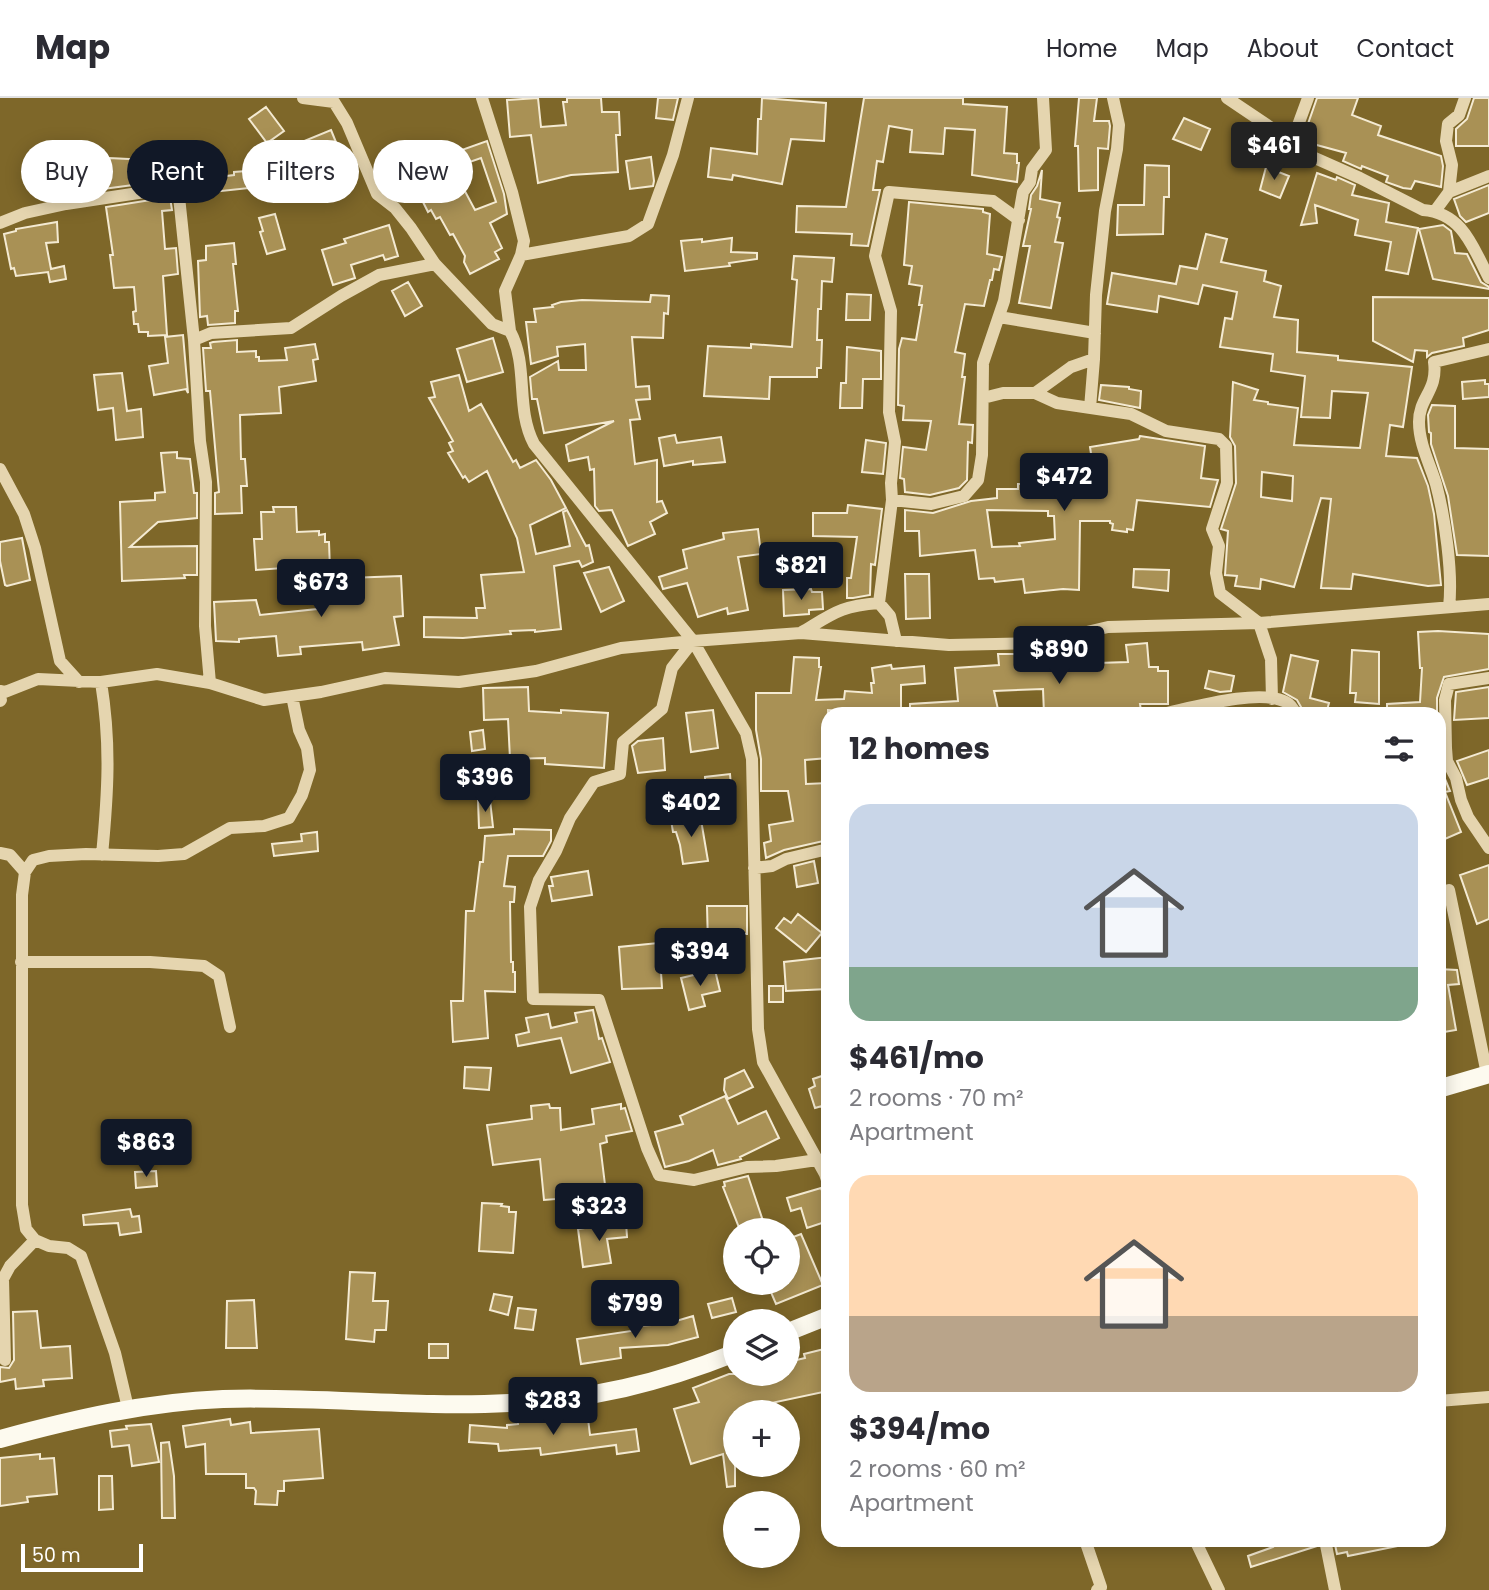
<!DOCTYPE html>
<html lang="en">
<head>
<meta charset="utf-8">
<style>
	body { margin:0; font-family:Poppins,sans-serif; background:#f7f7f7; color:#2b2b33; height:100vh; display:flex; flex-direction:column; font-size:26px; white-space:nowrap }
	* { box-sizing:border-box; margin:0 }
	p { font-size:23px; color:#7c7c81 }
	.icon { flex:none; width:38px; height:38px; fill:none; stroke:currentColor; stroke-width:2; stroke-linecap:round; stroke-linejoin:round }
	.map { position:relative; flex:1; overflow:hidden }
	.side { position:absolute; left:821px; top:609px; width:625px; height:840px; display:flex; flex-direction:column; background:#fff; border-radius:21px; box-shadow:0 4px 18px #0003 }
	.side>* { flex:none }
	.top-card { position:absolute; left:21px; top:42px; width:665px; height:63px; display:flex; gap:14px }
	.fabs { position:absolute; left:723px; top:1120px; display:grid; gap:14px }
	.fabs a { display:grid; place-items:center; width:77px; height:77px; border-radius:50%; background:#fff; box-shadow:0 4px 18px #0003; font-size:35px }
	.scale { position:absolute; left:21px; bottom:18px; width:122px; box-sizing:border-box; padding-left:7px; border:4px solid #fff; border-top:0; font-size:19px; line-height:24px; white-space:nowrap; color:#fff; -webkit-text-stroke:5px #7e6729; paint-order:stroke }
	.price { position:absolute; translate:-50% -60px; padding:0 16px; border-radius:7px; background:#111827; color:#fff; font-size:23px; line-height:46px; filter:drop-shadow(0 2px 4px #0008) }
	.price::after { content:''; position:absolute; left:50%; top:42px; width:21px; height:16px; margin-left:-10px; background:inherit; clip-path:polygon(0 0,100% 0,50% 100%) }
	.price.active { background:#222; color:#fff }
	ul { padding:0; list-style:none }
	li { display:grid; align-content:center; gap:14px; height:371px; padding:0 28px }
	li span { display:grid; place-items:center; height:217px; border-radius:21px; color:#555 }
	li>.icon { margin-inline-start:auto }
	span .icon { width:126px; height:126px; fill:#fffc; stroke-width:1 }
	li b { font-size:30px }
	h2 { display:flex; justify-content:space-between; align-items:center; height:84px; padding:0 28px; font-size:30px }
	.pill { padding:0 24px; border-radius:32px; background:#fff; box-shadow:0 4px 18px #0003; font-size:24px; line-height:63px }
	.pill.active { background:#111827; color:#fff }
	header { display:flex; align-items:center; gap:42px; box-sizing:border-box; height:98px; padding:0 35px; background:#fff; border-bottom:2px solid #e1e1e2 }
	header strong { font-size:33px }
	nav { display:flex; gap:38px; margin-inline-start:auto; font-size:24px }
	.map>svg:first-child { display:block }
	.building { fill:#a99155; stroke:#f4ead2; stroke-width:2; fill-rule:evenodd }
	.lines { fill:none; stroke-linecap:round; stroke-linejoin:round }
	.minor { stroke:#e5d5af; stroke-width:12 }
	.major { stroke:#fdfaef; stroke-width:18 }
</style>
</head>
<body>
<header>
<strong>Map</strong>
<nav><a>Home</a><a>Map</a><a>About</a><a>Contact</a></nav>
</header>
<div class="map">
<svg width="1489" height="1492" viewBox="0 0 1489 1492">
	<rect width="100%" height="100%" fill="#7e6729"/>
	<path class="building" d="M538,0L541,29L566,27L563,4H567V0H601L602,14H619L620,37H616L618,74L571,77L538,85L531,37L510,39L507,2Z
		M658,0H678L673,22L656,20Z
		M762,0L826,5L824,43L791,41L782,86L733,77L732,82L708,79L711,50L757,56L758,21H761Z
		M864,0H963V6L1007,9L1004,55L1017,56V65H1019L1017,84L972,77L975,32L945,30L943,56L910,54L912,32L889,28L883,64L877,63L873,92H880L868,148L851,147L852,136L796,134L797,108L846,109Z
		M1079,0H1097L1094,23H1109L1110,28L1108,51L1098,50V92L1079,93L1078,48H1075Z
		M1317,0H1358L1352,17L1381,28L1378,37L1441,58L1443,68L1441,89L1415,83L1411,91L1403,90L1386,84L1388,78L1362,68L1361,71L1343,63L1346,55L1302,43Z
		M1474,0H1489V48H1456V31L1467,21Z
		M266,9L284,33L267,45L249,21Z
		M1184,20L1210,31L1201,52L1173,41Z
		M331,32L340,54L301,70L292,48Z
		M487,43L504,96L507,116L490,125L502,150L495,154L499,161L470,176L464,164L465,158L453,136L450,137L440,119L436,121L431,112L428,114L414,86L451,67L475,112L496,104L481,60L461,67L456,54Z
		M651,59L654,83L653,88L630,91L626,63Z
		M109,60L148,62V85L103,91L97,90V63H109Z
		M1145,67L1169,68V99H1164L1163,136L1117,137L1118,107H1144Z
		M1266,69L1289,78L1280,100L1260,92Z
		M1042,72L1040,101L1060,105L1057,119L1060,120L1055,144L1063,145L1051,210L1019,205L1030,148H1023L1031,111H1029L1031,97L1037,88Z
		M246,73V78L276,77L277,87L203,95L201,81L234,77V74Z
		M1317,75L1336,82L1337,79L1355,87L1352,97L1389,105L1386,124L1418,130L1408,176L1386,172L1391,144L1355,137L1358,122L1315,107L1317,125L1301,127Z
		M1489,87V115L1466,124L1460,118L1454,101Z
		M170,99L172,112L162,113L165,151L176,150L178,176L163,178L167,237L148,238V234H139L138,226H134L133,214L136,213L134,189L114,190L110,157H113L106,109Z
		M909,104L983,111V114L990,116L987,156L1002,159L999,172L994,171L992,182H990L984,208L965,206L955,254L965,256L962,279H965L959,326L973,327L972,345L968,344L967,382L959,390L930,397L905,394L904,381L900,380L903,349L926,352L931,323L903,322L904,308L898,307L899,251L902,240L916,242L922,207H919L922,188L909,186L912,168L904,167Z
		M275,116L285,151L267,156L260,134L263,133L259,120Z
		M57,124L58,144L46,145L51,171L64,168L66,181L50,184L48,174L16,178L14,170L11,171L4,136L16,133V131Z
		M389,127L398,158L385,162L383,157L351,167L355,180L333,187L322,152L346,145L344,141Z
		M1443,127L1451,133L1455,155L1467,156L1481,184L1489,189V191L1433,181L1419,131Z
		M1206,136L1227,141L1221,164L1266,173L1264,183L1281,188L1274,219L1298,222L1297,254L1338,258V262L1412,269L1403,329L1390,327L1386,358L1417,360L1428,388L1434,416L1441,487L1428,488L1353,476L1351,491L1321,490L1331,401L1321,400L1294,489L1261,481L1260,491L1235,488L1237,478L1225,477L1228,433L1221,431L1236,385L1235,348L1230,339L1233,284L1258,292L1254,302L1268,304V306L1298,310L1294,347L1360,350L1368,295L1332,293L1330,320L1301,319L1305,278L1271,273L1273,256L1220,249L1225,220L1232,221L1237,194L1203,187L1198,206L1159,198L1157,214L1107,206L1112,175L1176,186L1180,168L1197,171ZM1262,374L1293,378L1292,403L1261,399Z
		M732,140L731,154L757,155V161L729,165L730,168L685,173L681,143L702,141V144Z
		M234,145L236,166H233L238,213H235V225L208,227L207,218L200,219L198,163L206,162V148Z
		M794,158L834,160L832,184L822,183L821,211H818L817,242H822L821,270H817V279H770L769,301L704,298L708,248L751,250V246L792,249L797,182L792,181Z
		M408,184L422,208L405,218L392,193Z
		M847,196L871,197L870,222H846Z
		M651,197L669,198L668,216L664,215L663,240L632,239L636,289L649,288L650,301L636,302L640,321L630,322L635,366L657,362V404L662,403L667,415L650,424L655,436L628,448L612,412L599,413L595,408L594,371L590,372L588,359L569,363L566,347L614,323L544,335L537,301H532L530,279L558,263L559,272H586L585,246L557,249L558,258L531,266L526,224H536L534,211L553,209L552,207L561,204L582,202L650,204Z
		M1373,199L1489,200V232L1463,240L1464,248L1432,255L1427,259V253L1415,252L1413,264L1373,243Z
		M183,237L188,295L186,291L154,297L149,268L168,265L165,239Z
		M493,240L503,274L467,284L457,251Z
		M237,242V254L256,253V259H259V263L287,262L285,250L315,246L318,261L313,262L316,283L279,289L281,315L240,317L241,361H245L247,388H241L242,415L215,416V395L219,394L210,293H206L203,250H211L210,245L213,244Z
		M847,249L881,253V281H863L862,310H840L841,285H846Z
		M122,275L127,313L141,311L143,339L116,342L113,310L98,312L94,277Z
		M459,277L469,313L481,306L513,364L516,362L520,370L536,362L551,382L566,410L530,427L536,456L570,448L563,414L567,412L586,448L589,447L593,464L582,469L579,463L554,468L561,531L535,534V532L510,533L511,536L463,540L424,539V519L477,520L476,510H485L481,477L524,474L517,440L487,373L469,384L465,378L463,380L448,355L453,353L449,345L453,343L429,300L435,299L431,284Z
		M1485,282V286H1489V299L1463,301L1462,284Z
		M1101,287L1129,289V291L1141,293L1140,310L1099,302Z
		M1432,307L1455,308V350L1489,351V458L1457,457L1448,398L1431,346V335L1429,334L1428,317Z
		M675,337L677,345L721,339L725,364L693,367V363L664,368L659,340Z
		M1140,338L1205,348L1201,380L1218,382L1210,409L1137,402L1133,432L1127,431V434L1112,432L1113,426L1110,425V423H1080L1079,492L1063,491L1025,495L1023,481L995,484L994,480L979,481L975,452L920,458L919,433H905V412L933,415L971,403L997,400V391H1018V386H1050V382H1095L1090,349L1139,341ZM987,412L1048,413V418H1054L1055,441L1019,445L1020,448L992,449Z
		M866,342L886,345L883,376L862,374Z
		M177,354V360L190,361L194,395H197V420L158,424L130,449L197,448V477H184L185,480L122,483L120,404L155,402V395L165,394L161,355Z
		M848,407L882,411L875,467L871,466L870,497L853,500H847V480H851L857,439L813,438V415H847Z
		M273,409H296L297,434L319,433V437L325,436V444H329L330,472L305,474V470L298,469L256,472L254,441H262L261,414H274Z
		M758,431L761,456L738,459L748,512L728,516L727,510L698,519L687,485L663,491L659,479L687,470L683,452L724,441L723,435Z
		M22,440L30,482L7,488L5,487L0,463V444Z
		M609,469L624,503L601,514L584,475Z
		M1134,471L1169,472L1168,493L1133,489Z
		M905,476H929L930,520L906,521Z
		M401,478L403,518L394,519L399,547L363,552L362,544L300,549L301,556L278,558L276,538L239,541V544L216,543L214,504L256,502L260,517L317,511V503L349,501L348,480Z
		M811,491L812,494H822L823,511L809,512V516L784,518L783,492Z
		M1438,533L1489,536V571L1444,579L1437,600V616H1387V606L1420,604L1422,570H1420L1418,534Z
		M1147,545L1149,569H1158V573H1168V606H1140L1141,613L1044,616L1043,591L994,593L999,616H910V606L958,603L955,570L999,567L998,556H1018L1019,569L1047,568V564L1066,563V566L1128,564L1126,547Z
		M1352,552L1379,554V606L1355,604L1356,595H1350Z
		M1291,557L1318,563L1310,600L1329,605L1326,616H1305L1297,602L1283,594Z
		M794,559L819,560V569H821L816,602L844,601L845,593L872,595L871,585H874L872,570L891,567L892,571L924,568L925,585L901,587V616L828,612V660L805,662L806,686L828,685V742L784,752L766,760L764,745L771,743L769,727L793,723L788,693H761V661L756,632V595H791Z
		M1209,573L1234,578L1231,593L1220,594L1205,590Z
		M528,589L529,613L561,615V612L608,615L604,670L545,666V660L510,661L508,621L484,622L483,590Z
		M1489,589V620L1454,622L1456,594Z
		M713,612L718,650L691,654L686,615Z
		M483,632L485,651L472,653L470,634Z
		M663,640L665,672L638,675L632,648L638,643Z
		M1489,652V680L1467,687L1457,663Z
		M1440,669L1450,693L1445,694L1461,734L1438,744V670Z
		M730,676L732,700L706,701L705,679Z
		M478,702H490L493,729L479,730Z
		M700,716L708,763L683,766L680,747L676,734H673L671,722Z
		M514,731L551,732V743L543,758H508L504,788L515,789L514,804H510L511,864H513V874H515V894L485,893L488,940L453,944L451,903H463L466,813H474L480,764H483L485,738L514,736Z
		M317,734L318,753L274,758L272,746L302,743L301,736Z
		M814,763L818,785L797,789L794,768Z
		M1489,767V821L1477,826L1460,777Z
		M588,773L592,797L552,803L549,788H553L551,779Z
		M707,808H747V836H731L732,848L708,847Z
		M798,816L822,835L806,854L776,830L784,820L791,825Z
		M668,844L670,857L660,858L662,890L622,891L619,849Z
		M828,859V891L786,893L784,864Z
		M1438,871L1457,872L1459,886L1448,887L1456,932L1438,935Z
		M715,872L720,893L702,897L705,908L689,912L681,880Z
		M769,888H783V904H769Z
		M593,912L599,941L602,940L610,964L571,975L561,940L518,948L516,937L529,934L526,920L548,916L551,930L577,924L575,915Z
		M465,969L491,970L489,992L464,990Z
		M744,972L753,989L728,1001L724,992L725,981Z
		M828,976V1018H825L822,1008L815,1010L809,991L815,988L813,981Z
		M725,998L738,1026L766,1013L779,1040L740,1059L741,1061L718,1067L713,1052L689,1063L665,1069L655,1034L683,1026L680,1018Z
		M549,1006L550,1010H560L561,1032L594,1026L592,1011L621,1006V1011L625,1010L632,1033L606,1038L607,1044L600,1046L607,1103L581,1106V1099L544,1102L540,1061L493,1067L487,1027L532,1021L531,1008Z
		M156,1073L157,1088L136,1090L135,1074Z
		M748,1078L764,1126L740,1132L723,1089L725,1088L724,1084Z
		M821,1090L828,1110V1123L807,1130L801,1110L791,1113L787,1100Z
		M482,1105L502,1106L501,1108L509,1109V1114H516L513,1155L479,1153Z
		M130,1111L132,1119L139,1118L141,1134L120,1137L118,1125L84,1127L83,1117Z
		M626,1124L627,1139L607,1141L611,1165L583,1169L578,1131Z
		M801,1136L823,1187L776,1206L767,1185H788V1141Z
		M350,1174L375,1175L373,1203H388L386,1232H375L374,1244L346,1241Z
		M494,1196L512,1199L508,1217L490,1212Z
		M732,1200L736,1214L712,1220L708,1206Z
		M254,1202L257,1250H226L227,1203Z
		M518,1210L536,1212L533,1232L515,1230Z
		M37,1213L41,1250L70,1248L72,1280L43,1282L44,1288L16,1291L15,1281L0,1284V1269L9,1270L14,1262L13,1214Z
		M693,1218L698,1239L668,1247L620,1250L621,1260L581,1266L577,1241L638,1232L637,1228L666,1226Z
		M429,1246H448V1260H429Z
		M828,1250V1293L757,1308L758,1312L751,1314H735V1388L727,1389L723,1356L691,1366L674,1311L699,1304L693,1290L729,1276H788V1264L805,1260L804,1256Z
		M575,1319V1323L588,1321L590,1337L636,1331L639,1353L617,1356L616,1347L541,1357L540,1350L499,1353L498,1346L469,1344L470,1327L507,1330V1327L518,1326V1322L539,1321L540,1324Z
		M230,1321L231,1327L250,1324L251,1335L319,1331L323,1380L284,1383V1393H278L277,1407L255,1406L256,1393L254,1390H246V1376H206L205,1346L186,1349L183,1328Z
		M151,1326L159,1364L132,1368L129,1347L112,1349L110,1333L127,1331L126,1328Z
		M169,1344L174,1378L175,1420H162L161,1345Z
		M40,1356V1361L54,1360L57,1396L27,1399L28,1404L0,1408V1360Z
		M99,1378H112L113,1411L99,1412Z
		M1270,1442H1316L1317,1448L1251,1469L1248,1458L1273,1449Z
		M1334,1442H1398V1448L1348,1458L1347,1454L1337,1456Z"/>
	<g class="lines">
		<path class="minor" d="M303,0L334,4L347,25L377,96L395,110L411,130L435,166L492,226L510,233C529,268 515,310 534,346L693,543L746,635L752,661L758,931L763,964L825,1076L828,1085
			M482,0L512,94L524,143L521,157L505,193L510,233
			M1227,0L1270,29L1290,49L1360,80L1423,112C1463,115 1473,150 1489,180
			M1290,49L1308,0
			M1449,94L1452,67L1446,43L1448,26L1459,17L1465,0
			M1435,113L1449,94L1489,78
			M0,125L25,115L66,106L178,89L194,242L200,343L206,384L205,528L210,585
			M521,157L629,138L648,126L673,57L688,0
			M999,219L1095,235
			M194,242L211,235L291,230L341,198L379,177L435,166
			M1035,295L1057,305L1131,316L1166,333L1219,341L1226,348L1227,385L1212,431L1219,448L1216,475L1220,495L1259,525L1271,561L1272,601
			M983,300L1003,295H1035L1071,269L1094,261L1096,197L1105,113L1117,51L1119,27L1113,0
			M1090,310L1094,261
			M0,371L24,416L35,450L60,563L79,584
			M892,402L891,385L895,344L889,314L891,213L875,158L889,94L993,103L1019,122
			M879,505L890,518L896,543
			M1449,509C1453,475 1445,420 1436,386C1430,366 1419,346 1419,324C1419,299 1438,293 1434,264L1489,251
			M802,534C834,515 841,508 879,505L892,402L931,406L964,398L978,382L982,357L983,265L1004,203L1023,94L1030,84L1032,71L1046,52L1043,0
			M693,543L672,570L662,611L623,644L620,676L594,684L570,720L556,753L539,782L530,809L533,901L599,902L647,1050L659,1077L694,1082L747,1069L776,1068L817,1062
			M101,584C111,646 108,694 102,757
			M0,593L5,594L38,581L101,584L157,576L210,585L264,602L321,594L385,580L459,584L536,573L621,550L693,543L801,535L949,547L1040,545L1108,529L1259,525L1489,506
			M0,603L1,602
			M1162,616C1191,610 1259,590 1286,604C1290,606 1294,612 1296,616
			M1438,649L1446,650L1445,602L1449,586L1489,580
			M1446,650L1447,663L1456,680L1461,702L1468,719L1489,750
			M0,755L10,757L25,774
			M754,770L772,768L786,761L828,751
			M1438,795L1449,792L1487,976
			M21,864H150L204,868L219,878L230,929
			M5,1262L3,1181L10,1168L35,1142
			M1438,1303L1489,1299
			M128,1310L115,1255L81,1158L68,1150L49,1148L35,1142L26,1131L22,1107V797L25,774L33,762L49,758L86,756L158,758L184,756L230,730L264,728L289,720L302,697L310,672L307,650L299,632L292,598
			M1085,1442L1101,1489L1097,1492
			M1195,1442L1219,1492
			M1325,1442L1335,1492"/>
		<path class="major" d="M1438,991L1489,976
			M788,1234L828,1218
			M0,1341C74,1321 146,1304 223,1301C318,1298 414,1310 509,1305C590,1302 660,1285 735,1255"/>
	</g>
</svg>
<div class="fabs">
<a><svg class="icon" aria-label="locate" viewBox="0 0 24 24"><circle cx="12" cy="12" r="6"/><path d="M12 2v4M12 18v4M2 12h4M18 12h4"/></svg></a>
<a><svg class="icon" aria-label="layers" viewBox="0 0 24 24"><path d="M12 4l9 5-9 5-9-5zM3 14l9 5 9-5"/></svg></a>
<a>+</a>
<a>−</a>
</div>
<div class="scale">50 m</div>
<b class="price active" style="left:1274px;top:84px">$461</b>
<b class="price" style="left:1064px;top:415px">$472</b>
<b class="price" style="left:801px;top:504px">$821</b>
<b class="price" style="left:321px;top:521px">$673</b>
<b class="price" style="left:1059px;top:588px">$890</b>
<b class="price" style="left:485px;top:716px">$396</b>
<b class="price" style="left:691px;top:741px">$402</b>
<b class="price" style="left:700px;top:890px">$394</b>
<b class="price" style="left:146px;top:1081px">$863</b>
<b class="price" style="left:599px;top:1145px">$323</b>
<b class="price" style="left:635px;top:1242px">$799</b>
<b class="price" style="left:553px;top:1339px">$283</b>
<div class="top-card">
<a class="pill">Buy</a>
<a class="pill active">Rent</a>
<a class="pill">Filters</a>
<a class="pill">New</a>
</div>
<section class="side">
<h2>12 homes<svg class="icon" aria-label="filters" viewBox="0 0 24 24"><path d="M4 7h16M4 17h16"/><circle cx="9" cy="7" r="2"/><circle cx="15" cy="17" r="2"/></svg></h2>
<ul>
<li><span style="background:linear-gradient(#c9d6e8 75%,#7fa58c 0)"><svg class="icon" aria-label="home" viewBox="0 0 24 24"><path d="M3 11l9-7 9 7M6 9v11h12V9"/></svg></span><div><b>$461/mo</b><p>2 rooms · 70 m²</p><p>Apartment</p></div></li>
<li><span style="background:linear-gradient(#ffd9b3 65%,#b9a48a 0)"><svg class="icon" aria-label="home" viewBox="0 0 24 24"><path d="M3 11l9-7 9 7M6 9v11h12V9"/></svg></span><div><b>$394/mo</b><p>2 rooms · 60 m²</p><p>Apartment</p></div></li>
</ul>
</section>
</div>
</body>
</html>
